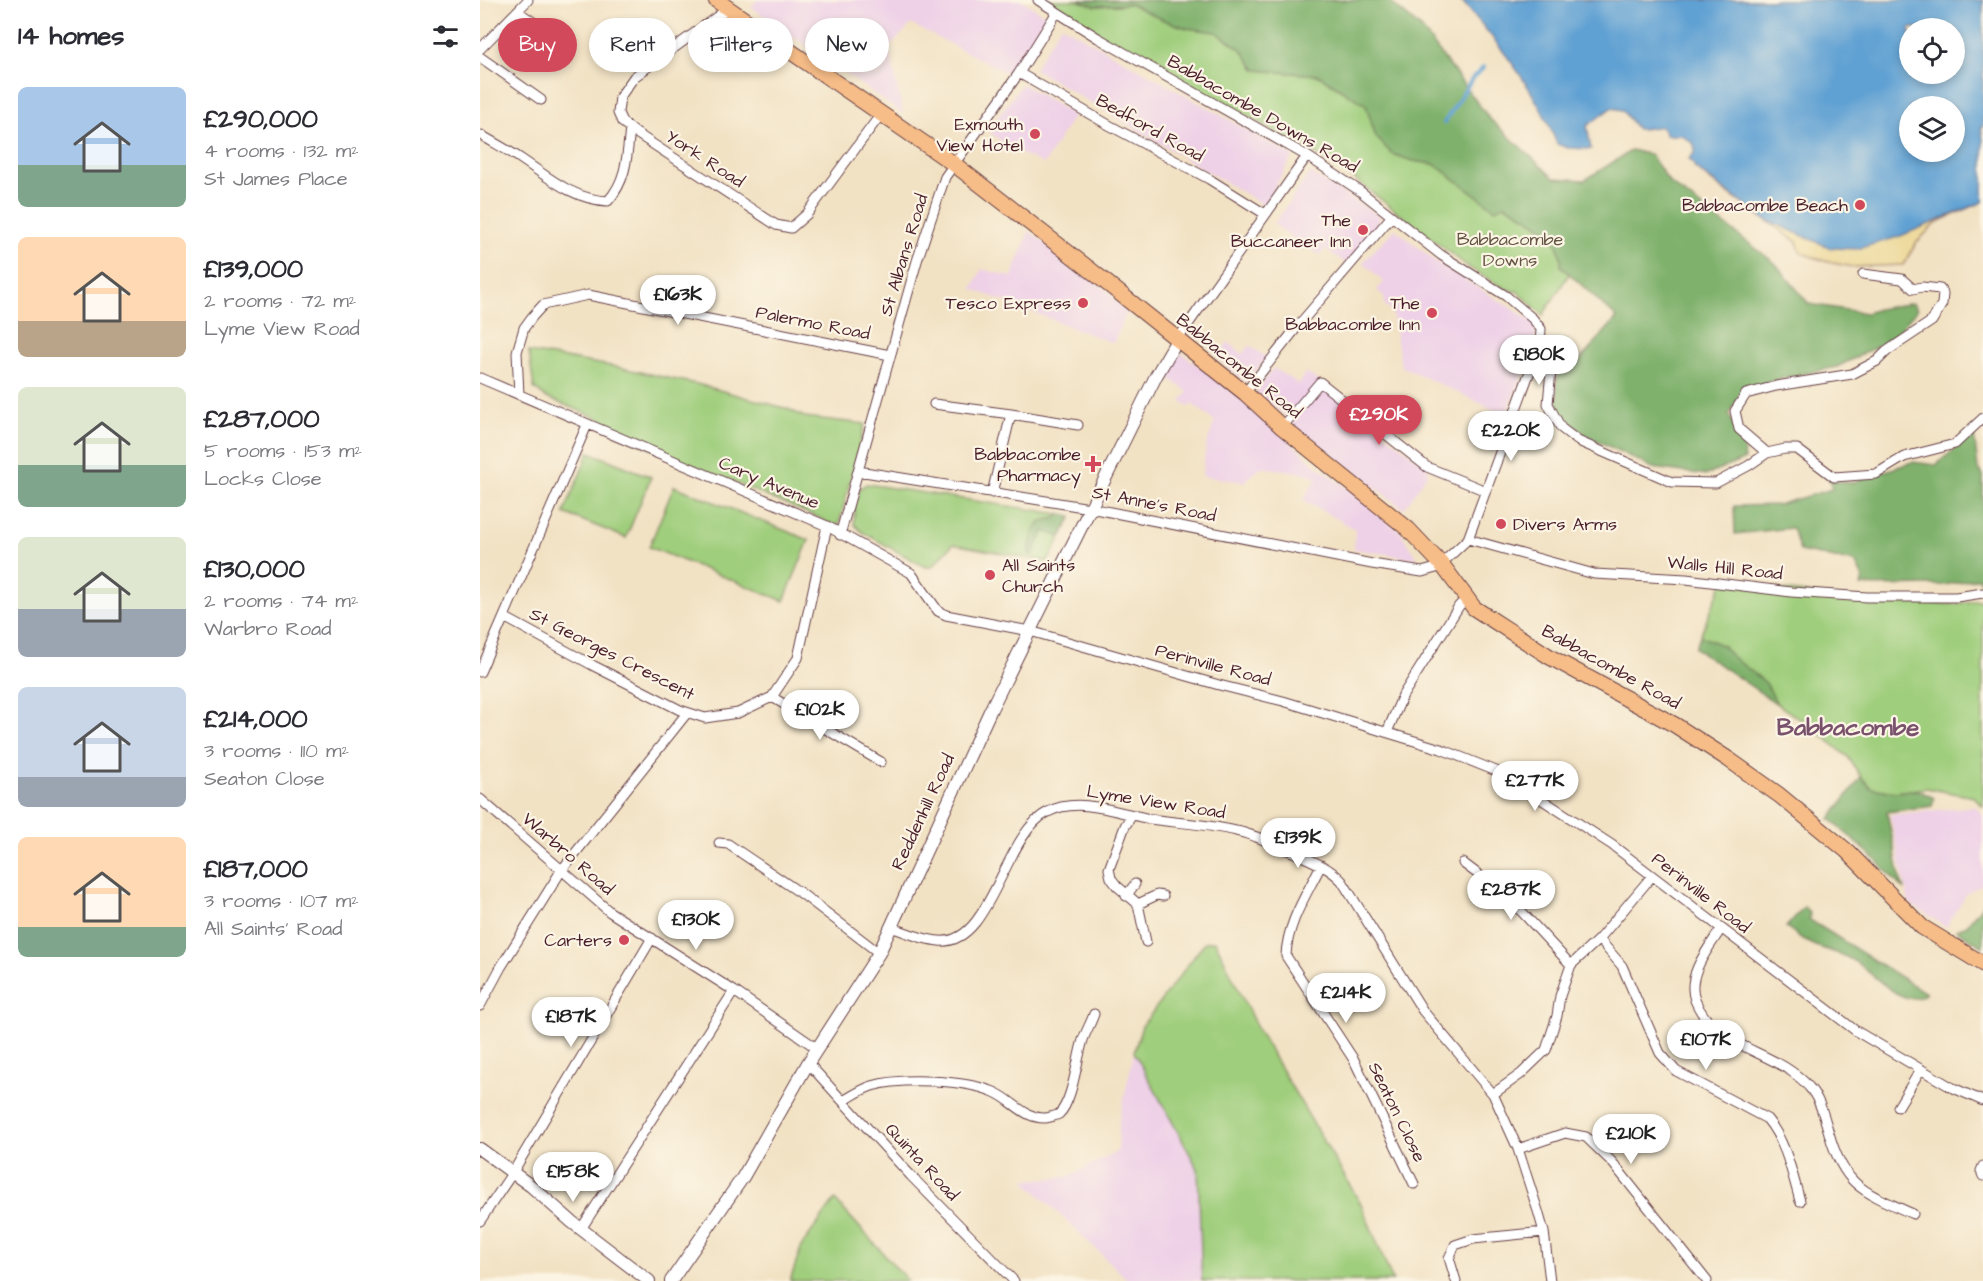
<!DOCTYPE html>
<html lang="en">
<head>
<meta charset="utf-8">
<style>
	body { margin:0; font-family:"Architects Daughter",sans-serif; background:#f2f2f3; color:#2b2b33; height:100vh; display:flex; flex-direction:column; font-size:22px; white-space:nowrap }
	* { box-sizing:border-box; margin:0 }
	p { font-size:20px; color:#7c7c81 }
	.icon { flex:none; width:33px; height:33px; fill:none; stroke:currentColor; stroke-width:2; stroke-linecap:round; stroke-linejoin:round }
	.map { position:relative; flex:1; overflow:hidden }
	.drawer { display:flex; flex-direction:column; background:#fff; width:480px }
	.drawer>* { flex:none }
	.hud { position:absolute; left:18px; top:18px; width:570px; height:54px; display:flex; gap:12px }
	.fabs { position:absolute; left:1419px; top:18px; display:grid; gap:12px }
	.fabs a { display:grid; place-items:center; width:66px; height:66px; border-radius:50%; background:#fff; box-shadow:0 3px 9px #0003; font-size:30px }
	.price { position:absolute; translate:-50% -51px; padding:0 14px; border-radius:21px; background:#fff; color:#222; font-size:20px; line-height:39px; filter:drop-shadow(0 2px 3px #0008) }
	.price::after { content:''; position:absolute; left:50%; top:36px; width:18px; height:14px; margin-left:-9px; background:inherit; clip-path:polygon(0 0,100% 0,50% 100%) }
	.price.active { background:#d1495b; color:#fff }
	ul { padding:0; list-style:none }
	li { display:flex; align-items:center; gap:18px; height:150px; padding:0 18px }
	li span { display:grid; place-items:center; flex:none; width:168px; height:120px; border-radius:9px; color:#555 }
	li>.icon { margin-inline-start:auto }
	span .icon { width:72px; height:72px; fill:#fffc; stroke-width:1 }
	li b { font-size:26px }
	h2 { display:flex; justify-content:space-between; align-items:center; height:72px; padding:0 18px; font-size:26px }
	.pill { padding:0 21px; border-radius:27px; background:#fff; box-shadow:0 3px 9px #0003; font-size:21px; line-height:54px }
	.pill.active { background:#d1495b; color:#fff }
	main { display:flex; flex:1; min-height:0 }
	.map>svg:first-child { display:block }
	.built { fill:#eed0e7 }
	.green { fill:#9fce7c; stroke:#747654; stroke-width:1.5 }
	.forest { fill:#7fb16c; stroke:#64684c; stroke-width:1.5 }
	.sand { fill:#eeda9e; stroke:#9c7c64; stroke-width:1.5 }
	.water { fill:#60a1d3; stroke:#55607f; stroke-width:1.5; fill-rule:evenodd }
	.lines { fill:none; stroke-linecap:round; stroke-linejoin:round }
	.stream { stroke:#60a1d3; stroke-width:4 }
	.minor-casing { stroke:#633c42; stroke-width:11 }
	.tertiary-casing { stroke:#633c42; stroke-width:14 }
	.primary-casing { stroke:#633c42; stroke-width:17 }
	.minor { stroke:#fff; stroke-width:9 }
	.tertiary { stroke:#fff; stroke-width:12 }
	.primary { stroke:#f7bd88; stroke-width:15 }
	.poi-dot { fill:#d1495b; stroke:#fcf5e5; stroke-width:2 }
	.labels { text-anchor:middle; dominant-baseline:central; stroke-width:4.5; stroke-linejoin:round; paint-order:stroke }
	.street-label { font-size:18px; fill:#4a1f2b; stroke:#fcf5e5 }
	.poi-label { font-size:18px; fill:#4a1f2b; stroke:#fcf5e5; text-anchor:end }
	.park-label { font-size:18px; fill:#645443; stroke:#fcf5e5 }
	.district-label { font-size:24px; font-weight:bold; fill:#79516d; stroke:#fcf5e5 }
</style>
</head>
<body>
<main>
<section class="drawer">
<h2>14 homes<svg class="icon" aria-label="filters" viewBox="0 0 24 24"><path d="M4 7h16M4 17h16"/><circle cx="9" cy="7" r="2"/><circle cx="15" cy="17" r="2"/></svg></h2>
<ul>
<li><span style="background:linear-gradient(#a9c7e8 65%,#7fa58c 0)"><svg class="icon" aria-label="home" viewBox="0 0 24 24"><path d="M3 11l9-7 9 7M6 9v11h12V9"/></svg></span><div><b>£290,000</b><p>4 rooms · 132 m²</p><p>St James Place</p></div></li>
<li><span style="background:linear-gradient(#ffd9b3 70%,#b9a48a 0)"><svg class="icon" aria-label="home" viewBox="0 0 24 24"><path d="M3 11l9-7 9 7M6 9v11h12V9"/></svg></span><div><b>£139,000</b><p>2 rooms · 72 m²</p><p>Lyme View Road</p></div></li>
<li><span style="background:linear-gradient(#dfe7d0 65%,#7fa58c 0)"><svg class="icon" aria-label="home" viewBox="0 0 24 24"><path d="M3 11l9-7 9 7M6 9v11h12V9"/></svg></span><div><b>£287,000</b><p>5 rooms · 153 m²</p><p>Locks Close</p></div></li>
<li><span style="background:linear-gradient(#dfe7d0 60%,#9aa5b1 0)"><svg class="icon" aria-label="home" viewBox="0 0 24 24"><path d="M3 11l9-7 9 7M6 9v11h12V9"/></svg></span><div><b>£130,000</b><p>2 rooms · 74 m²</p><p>Warbro Road</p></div></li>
<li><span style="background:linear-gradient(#c9d6e8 75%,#9aa5b1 0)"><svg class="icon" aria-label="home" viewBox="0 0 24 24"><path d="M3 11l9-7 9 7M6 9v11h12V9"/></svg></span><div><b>£214,000</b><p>3 rooms · 110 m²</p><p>Seaton Close</p></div></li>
<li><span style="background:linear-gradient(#ffd9b3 75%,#7fa58c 0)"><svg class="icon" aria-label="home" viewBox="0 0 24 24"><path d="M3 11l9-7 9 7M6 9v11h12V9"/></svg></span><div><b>£187,000</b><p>3 rooms · 107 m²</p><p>All Saints' Road</p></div></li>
</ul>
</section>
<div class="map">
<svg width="1503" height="1281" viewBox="0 0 1503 1281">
	<rect width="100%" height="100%" fill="#fcf5e5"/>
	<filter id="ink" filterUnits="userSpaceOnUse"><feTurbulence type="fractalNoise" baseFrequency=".0167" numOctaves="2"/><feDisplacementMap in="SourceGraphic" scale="12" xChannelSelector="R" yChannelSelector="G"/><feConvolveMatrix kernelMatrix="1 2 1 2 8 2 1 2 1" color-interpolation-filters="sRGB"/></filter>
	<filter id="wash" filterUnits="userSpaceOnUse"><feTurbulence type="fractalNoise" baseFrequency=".008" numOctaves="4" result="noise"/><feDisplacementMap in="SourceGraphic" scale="24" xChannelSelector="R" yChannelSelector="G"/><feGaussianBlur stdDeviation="1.35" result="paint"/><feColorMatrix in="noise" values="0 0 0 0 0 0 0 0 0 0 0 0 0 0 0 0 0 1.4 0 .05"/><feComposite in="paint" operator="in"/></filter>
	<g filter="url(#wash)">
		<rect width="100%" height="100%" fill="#f2e2c4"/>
		<path class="built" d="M277,0H542L566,16L529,74L431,24L409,48L423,114L271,7Z
			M581,25L813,156L784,205L554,69Z
			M542,84L594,115L564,164L535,151L508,131Z
			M830,173L901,217L873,259L865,263L845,249L840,255L829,248H826L794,224Z
			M915,229L955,261L1057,324L1055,342L1047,366L1025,415L921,366L912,311L904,304V296L897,290L904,282L883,262Z
			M549,231L626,290L647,312L633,343L492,289L502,269L532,277Z
			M748,342L763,354L769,345L787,358L765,382L738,358Z
			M701,353L760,397L837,466L892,507L893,512L919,530L938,559L874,549L875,529L823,500L837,478L826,473L781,467L764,482L722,476L726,446L735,421L712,404L709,407L701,401L708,392L685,375Z
			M793,368L819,384L825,372L840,382L947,467L948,473L924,509L811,423L807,417L776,393Z
			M1495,806L1503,816V884L1487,893L1466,927L1429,903L1410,815Z
			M654,1052L718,1169L722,1281H649L544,1180L588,1177L638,1151L639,1121Z"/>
		<path class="green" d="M565,0H596L616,6L650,4L686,21L707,28L736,32L762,50L776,70L838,75L886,105L896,137L933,161L954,164L1015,209L1025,205C1049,219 1083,233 1081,266L1089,274L1063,315L1038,292L1024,288L991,269L860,168L626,38Z
			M49,352L137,367L221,385L308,409L324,417L385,424L358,528L337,517L137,434L120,419L65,397L54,388Z
			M109,452L171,477L146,538L84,513Z
			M387,484L592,516L568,562L473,544L452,567H445L382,532L374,524C375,511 373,488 387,484Z
			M194,486L329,540L304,601L169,547Z
			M1243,581L1388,602L1476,604L1497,600L1503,601V806L1494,797L1446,788L1415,792L1391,788L1381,777L1368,757L1329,725L1297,704L1285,683L1249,654L1244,646L1220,636Z
			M735,941L779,1032L881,1204L913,1281H722L718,1169L654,1052L662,1026L725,942Z
			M355,1200L428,1281H310L322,1245Z"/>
		<path class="forest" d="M596,0H908L942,29L1009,118L1074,178L1105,180L1152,150L1171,155L1189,182L1295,263L1329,304L1386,313L1398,309L1433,303L1437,310L1415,335L1402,344L1357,367L1303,378L1261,392L1249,415L1263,446L1265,459L1227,475L1173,468L1104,434L1077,413V353L1091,370L1137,318L1081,266C1083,233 1050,219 1025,205L1015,209L954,164L933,161L912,154L896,137L886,105L838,75L776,70L762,50L736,32L707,28L686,21L650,4L616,6Z
			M1494,433L1498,469L1503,475V586H1501L1499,578L1465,585L1381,586L1383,578L1375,562L1320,551L1312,528L1255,534L1254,506L1297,505L1352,489L1350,480L1370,483L1432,462L1456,465Z
			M579,514L592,516L581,537L564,531L552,555L549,554C550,543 553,523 566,520C570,519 573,519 576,518Z
			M1220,636L1244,646L1249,654L1286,683L1297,704L1215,648Z
			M1381,777L1391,788L1415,792L1438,790L1454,798L1452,806L1407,812L1420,878L1424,890L1394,858L1350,819Z
			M1503,904V947L1476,930L1487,925Z
			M1324,907L1330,914L1329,919L1338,925C1374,948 1411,971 1446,993C1423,1013 1392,970 1372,960C1360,953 1346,950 1333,945C1323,941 1315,933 1306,927Z"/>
		<path class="sand" d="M1444,152H1474L1503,202L1456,223L1437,242L1423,265L1373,267L1348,262L1321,253L1317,242L1241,189L1215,168Z"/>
		<path class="water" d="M981,0H1503V126L1501,127L1503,141V202L1418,237L1377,249L1351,248L1284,219L1215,168L1213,163L1209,159L1215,152L1214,144L1201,135H1186L1182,127C1173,126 1166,130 1157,129L1142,110L1131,108L1107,126L1111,149L1088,148L1077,144C1056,89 1019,44 981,0ZM1430,28H1474V74H1430ZM1430,106H1474V152H1430Z"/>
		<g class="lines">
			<path class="stream" d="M964,123L992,79L1004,67"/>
		</g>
	</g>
	<g filter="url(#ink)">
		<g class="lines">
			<g class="minor-casing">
				<path id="minor" d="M558,0L618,38L827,156L880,191L961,255L1026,296L1053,319L1061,329L1060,344L988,539L960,565
					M249,8L154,77L140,97L138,113L142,122L156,133L296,225L311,228L327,214L401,114
					M37,11L90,47
					M0,49L48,0
					M0,57L61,100
					M539,73L627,124L729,179L785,214
					M1,135C14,143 28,150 41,159C68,177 94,200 128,201C147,180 147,156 150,128
					M697,340L827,156
					M1060,344L1073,347L1068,404L1081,428L1098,441L1192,482L1236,483L1268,466L1287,453L1259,429L1255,411L1266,394L1296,386L1372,374L1397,361L1407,351L1452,321L1462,304L1463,294L1460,289L1442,287L1433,289L1422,279L1383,274
					M0,378L347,526L431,573L458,611L466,615L550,631L739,685L803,701L961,749L1021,773L1132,845L1376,1031L1471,1087L1503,1101
					M765,393L817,327L911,217
					M39,395L37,352L44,328L52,317L63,305L108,295L410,355
					M454,404L531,414
					M802,427L840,382L947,467L1006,491
					M1287,453L1305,449H1317L1354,477L1396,474L1424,457L1475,444L1503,418
					M378,471L610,508L892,564L942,572L963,566
					M512,493L531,414L598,425
					M360,535L437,261L465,177L539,73L577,12
					M988,539L1114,574L1206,579L1311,592L1387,597H1476L1503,593
					M24,617L114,666L200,710L225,718L258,713L292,697L318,658L347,526
					M0,672L107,425
					M292,697L401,762
					M907,732L923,695L979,606L986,599
					M0,799L130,912L254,991L338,1049
					M652,815L645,826L629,869L631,878L637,886L658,904L666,942
					M239,843L248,844L322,894L399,953
					M983,863L1011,884L1042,912L1091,965
					M841,865C827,894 807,923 806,956L874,1060L934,1184
					M646,896L655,884
					M658,904L677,895L683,896
					M411,927C425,932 443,940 459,941C512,946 523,834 568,812C598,796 639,813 670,819C698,823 728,824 756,831C776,835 796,845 815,853C832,861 849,867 862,881L943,1011L1013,1094L1038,1149L1058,1211L1064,1232L1070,1281
					M1241,929C1228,949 1206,975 1215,1000C1235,1050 1296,1049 1329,1087C1340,1099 1344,1117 1349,1133C1364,1187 1384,1192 1433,1214
					M1119,939L1142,966L1180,1053L1196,1071L1287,1119C1306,1142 1312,1173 1320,1201
					M0,1006L21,967L81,871L207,713
					M328,1063L431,1176L534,1281
					M1013,1094L1041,1074L1066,1050L1077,1016L1080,996L1091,965L1119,939L1172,876
					M363,1101C372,1096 382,1089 392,1086C422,1077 485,1080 514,1092C533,1100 544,1119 566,1118C570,1117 576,1116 579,1114C593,1101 597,1058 603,1040C606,1031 611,1023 614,1014
					M1418,1107L1441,1069
					M1038,1149L1085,1133L1106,1137L1132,1162L1227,1281
					M1503,1166L1501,1171L1503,1176
					M0,1221L33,1172L172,938
					M101,1229L254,991
					M976,1281L969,1258L975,1245L993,1239L1064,1232"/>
			</g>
			<g class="tertiary-casing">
				<path id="tertiary" d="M0,1149L51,1186L92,1222L169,1281
					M191,1281L263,1177L328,1063L399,953L511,709L676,376L697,340"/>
			</g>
			<g class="primary-casing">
				<path id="primary" d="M236,0L474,164L608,268L765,393L802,427L928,529L963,566L994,608L1070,657L1195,725L1248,759L1299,795L1367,851L1442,927L1503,964"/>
			</g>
			<use href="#minor" class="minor"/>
			<use href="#tertiary" class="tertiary"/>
			<use href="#primary" class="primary"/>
		</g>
	</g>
	<g class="poi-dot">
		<circle cx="555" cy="134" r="6"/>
		<circle cx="1380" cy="205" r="6"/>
		<circle cx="883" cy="230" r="6"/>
		<circle cx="603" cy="303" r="6"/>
		<circle cx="952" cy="313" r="6"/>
		<path d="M610 455h6v6h6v6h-6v6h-6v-6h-6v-6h6z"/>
		<circle cx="1021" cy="524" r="6"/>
		<circle cx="510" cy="575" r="6"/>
		<circle cx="144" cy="940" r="6"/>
	</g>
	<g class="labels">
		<g class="street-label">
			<text transform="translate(783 114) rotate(30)">Babbacombe Downs Road</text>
			<text transform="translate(670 128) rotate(29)">Bedford Road</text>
			<text transform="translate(225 159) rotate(33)">York Road</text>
			<text transform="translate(424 255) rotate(-73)">St Albans Road</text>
			<text transform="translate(333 323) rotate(11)">Palermo Road</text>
			<text transform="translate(759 366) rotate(39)">Babbacombe Road</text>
			<text transform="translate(289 483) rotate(23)">Cary Avenue</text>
			<text transform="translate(674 504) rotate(11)">St Anne's Road</text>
			<text transform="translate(1245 568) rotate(6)">Walls Hill Road</text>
			<text transform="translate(132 654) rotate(27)">St Georges Crescent</text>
			<text transform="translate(733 665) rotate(15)">Perinville Road</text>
			<text transform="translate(1131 667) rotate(29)">Babbacombe Road</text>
			<text transform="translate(676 802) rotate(9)">Lyme View Road</text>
			<text transform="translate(443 812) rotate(-65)">Reddenhill Road</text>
			<text transform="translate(88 854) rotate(41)">Warbro Road</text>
			<text transform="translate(1221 893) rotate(38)">Perinville Road</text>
			<text transform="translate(917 1112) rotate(64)">Seaton Close</text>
			<text transform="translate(442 1162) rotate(47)">Quinta Road</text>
		</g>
		<g class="poi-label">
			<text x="543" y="124">Exmouth<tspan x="543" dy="21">View Hotel</tspan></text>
			<text x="1368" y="205">Babbacombe Beach</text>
			<text x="871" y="220">The<tspan x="871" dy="21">Buccaneer Inn</tspan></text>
			<text x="591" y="303">Tesco Express</text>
			<text x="940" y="303">The<tspan x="940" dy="21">Babbacombe Inn</tspan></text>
			<text x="601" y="454">Babbacombe<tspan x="601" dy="21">Pharmacy</tspan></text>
			<text x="1033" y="524" text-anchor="start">Divers Arms</text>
			<text x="522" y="565" text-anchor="start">All Saints<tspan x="522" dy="21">Church</tspan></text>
			<text x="132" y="940">Carters</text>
		</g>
		<g class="park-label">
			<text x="1030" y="239">Babbacombe<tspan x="1030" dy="21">Downs</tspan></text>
		</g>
		<g class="district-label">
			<text x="1368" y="728">Babbacombe</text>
		</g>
	</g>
</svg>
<div class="fabs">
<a><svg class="icon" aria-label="locate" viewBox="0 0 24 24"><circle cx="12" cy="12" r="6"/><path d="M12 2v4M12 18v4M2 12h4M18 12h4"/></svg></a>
<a><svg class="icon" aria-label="layers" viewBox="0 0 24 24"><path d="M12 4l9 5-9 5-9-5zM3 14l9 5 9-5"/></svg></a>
</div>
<b class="price" style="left:198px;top:326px">£163K</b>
<b class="price" style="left:1059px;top:386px">£180K</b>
<b class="price active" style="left:899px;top:446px">£290K</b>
<b class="price" style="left:1031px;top:462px">£220K</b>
<b class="price" style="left:340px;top:741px">£102K</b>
<b class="price" style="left:1055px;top:812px">£277K</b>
<b class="price" style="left:818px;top:869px">£139K</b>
<b class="price" style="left:1031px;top:921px">£287K</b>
<b class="price" style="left:216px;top:951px">£130K</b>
<b class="price" style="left:866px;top:1024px">£214K</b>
<b class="price" style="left:91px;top:1048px">£187K</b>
<b class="price" style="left:1226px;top:1071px">£107K</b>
<b class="price" style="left:1151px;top:1165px">£210K</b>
<b class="price" style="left:93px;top:1203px">£158K</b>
<div class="hud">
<a class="pill active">Buy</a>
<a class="pill">Rent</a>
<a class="pill">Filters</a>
<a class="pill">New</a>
</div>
</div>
</main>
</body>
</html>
